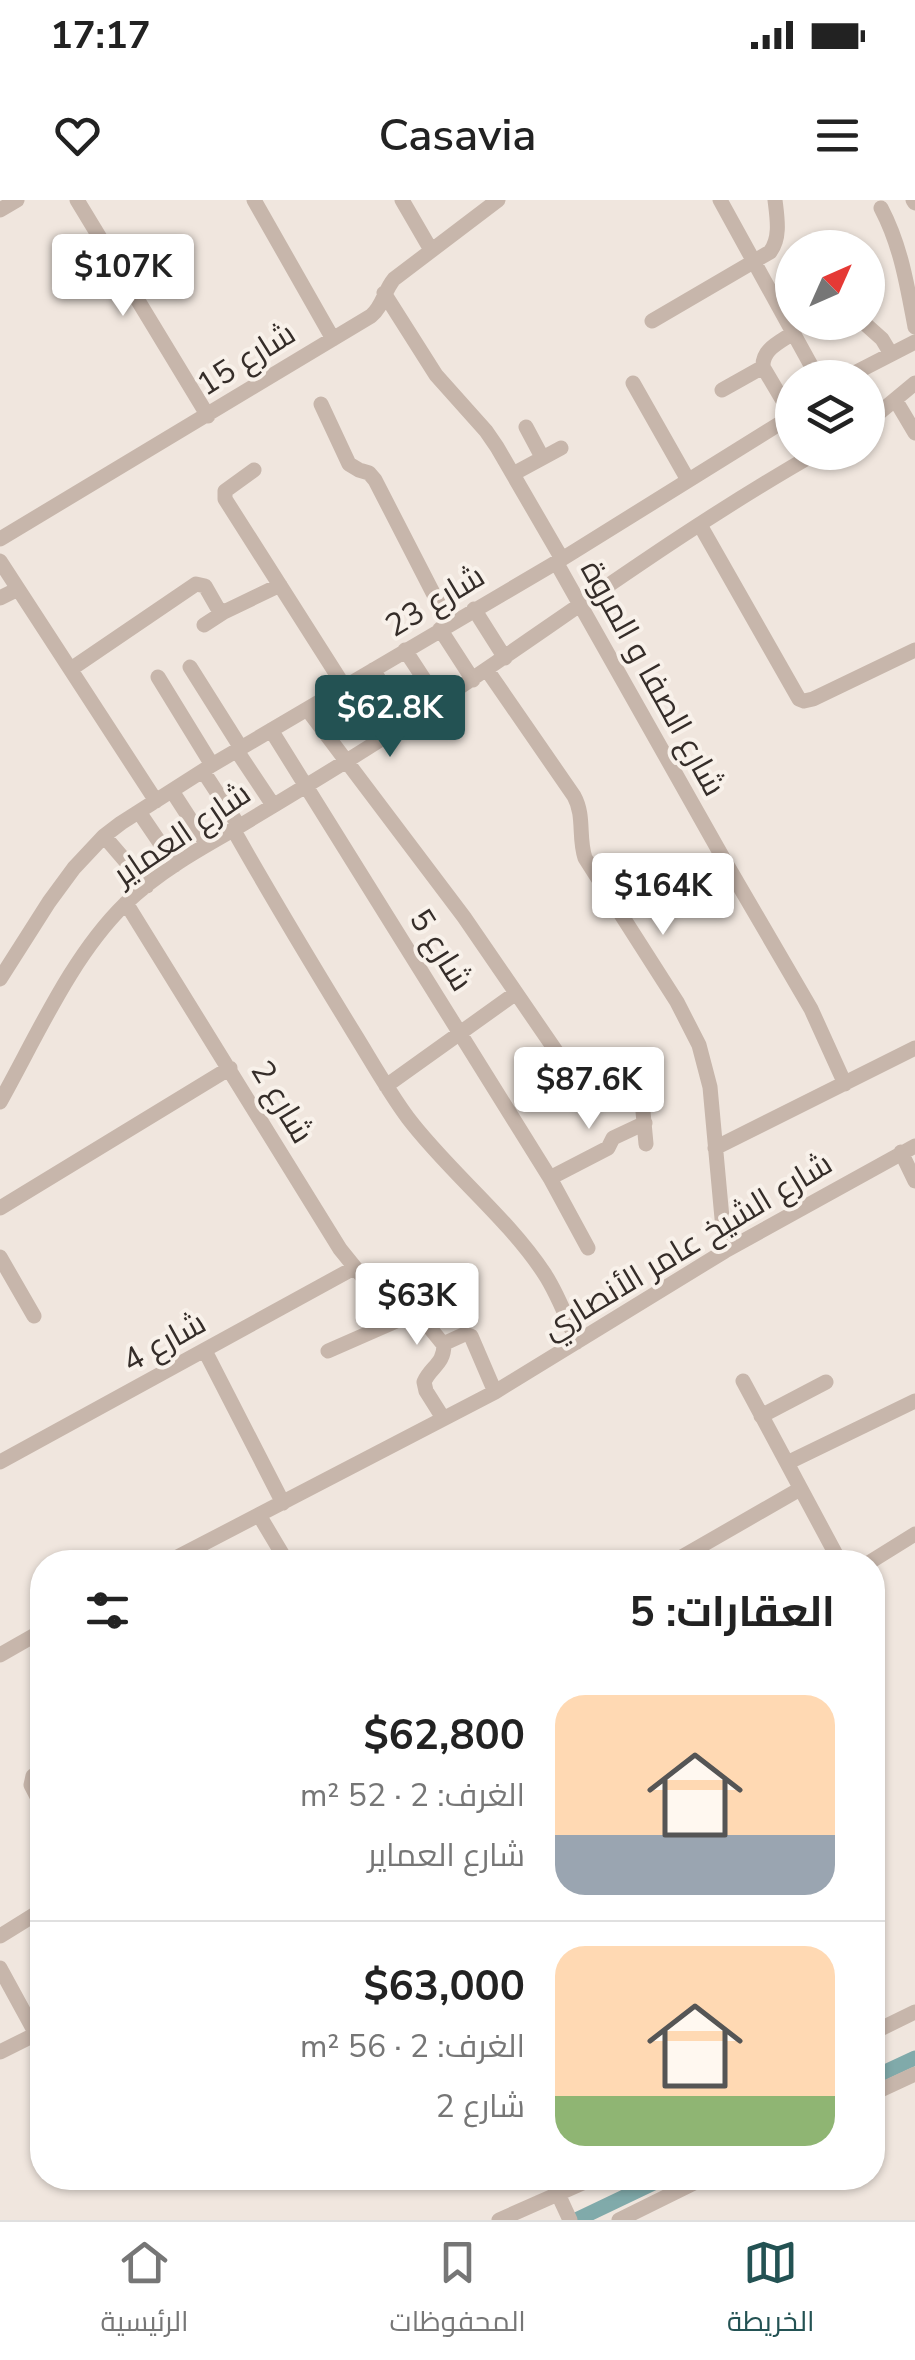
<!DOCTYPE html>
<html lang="ar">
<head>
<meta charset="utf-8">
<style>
	body { margin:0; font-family:"Nunito Sans",Cairo,sans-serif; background:#f6f6f6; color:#222; direction:rtl; height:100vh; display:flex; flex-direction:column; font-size:38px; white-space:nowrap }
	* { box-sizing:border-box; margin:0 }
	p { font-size:32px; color:#767676 }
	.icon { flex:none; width:55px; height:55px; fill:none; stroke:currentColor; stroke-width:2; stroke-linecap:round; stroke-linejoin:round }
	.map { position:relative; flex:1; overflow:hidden; direction:ltr }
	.side { position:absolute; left:30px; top:1350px; width:855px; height:640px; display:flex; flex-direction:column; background:#fff; border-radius:40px; box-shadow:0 2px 8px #0004; direction:rtl }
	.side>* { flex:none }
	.needle { width:65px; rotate:45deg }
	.controls { position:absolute; left:775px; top:30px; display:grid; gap:20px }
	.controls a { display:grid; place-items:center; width:110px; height:110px; border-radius:50%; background:#fff; box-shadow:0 2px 8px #0004; font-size:50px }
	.price { position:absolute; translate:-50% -85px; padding:0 22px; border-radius:10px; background:#fff; color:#222; font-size:32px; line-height:65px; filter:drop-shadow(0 2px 5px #0008) }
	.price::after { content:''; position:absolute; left:50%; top:60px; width:30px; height:22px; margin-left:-15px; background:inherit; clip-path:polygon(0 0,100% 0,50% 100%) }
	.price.active { background:#235253; color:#fff }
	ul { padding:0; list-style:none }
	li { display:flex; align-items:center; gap:30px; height:250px; padding:0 50px }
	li+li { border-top:2px solid #e0e0e0 }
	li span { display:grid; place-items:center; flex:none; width:280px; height:200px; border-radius:30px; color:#555 }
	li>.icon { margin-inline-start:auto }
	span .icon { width:120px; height:120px; fill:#fffc; stroke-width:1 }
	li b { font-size:42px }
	h2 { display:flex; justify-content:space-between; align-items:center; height:120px; padding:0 50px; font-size:42px }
	.status { display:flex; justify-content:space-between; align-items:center; height:70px; padding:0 50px; background:#fff; direction:ltr }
	.status svg { height:28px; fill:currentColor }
	header { display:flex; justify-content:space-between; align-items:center; height:130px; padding:0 50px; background:#fff; font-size:45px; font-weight:600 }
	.tab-bar { display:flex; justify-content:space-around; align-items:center; height:140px; border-top:2px solid #e0e0e0; background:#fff; font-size:28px; color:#767676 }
	.tab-bar a { display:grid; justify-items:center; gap:5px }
	.tab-bar .active { color:#235253 }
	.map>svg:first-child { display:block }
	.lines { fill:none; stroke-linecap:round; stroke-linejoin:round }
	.canal { stroke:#80aaaa; stroke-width:15 }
	.minor { stroke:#c7b6ab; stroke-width:15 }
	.labels { text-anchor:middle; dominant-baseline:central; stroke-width:8; stroke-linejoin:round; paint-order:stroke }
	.street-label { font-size:32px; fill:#352d29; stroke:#f8f1ea }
</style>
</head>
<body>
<div class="status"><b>17:17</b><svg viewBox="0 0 49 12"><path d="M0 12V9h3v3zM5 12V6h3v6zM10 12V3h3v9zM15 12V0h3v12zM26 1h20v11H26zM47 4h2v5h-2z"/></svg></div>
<header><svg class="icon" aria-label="menu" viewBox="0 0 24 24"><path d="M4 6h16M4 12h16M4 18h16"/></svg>Casavia<svg class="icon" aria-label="heart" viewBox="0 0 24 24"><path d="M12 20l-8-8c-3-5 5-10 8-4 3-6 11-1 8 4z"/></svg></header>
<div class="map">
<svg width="915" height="2020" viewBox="0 0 915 2020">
	<rect width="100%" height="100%" fill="#f0e6de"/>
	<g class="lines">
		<path class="canal" d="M872,1878L915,1858
			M576,2020L664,1978"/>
		<path class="minor" d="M77,0L208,216
			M254,0L333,139
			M402,0L431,50
			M720,0L818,178
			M913,0L915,3
			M881,8C901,46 907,85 915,127
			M0,10L17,0
			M384,93L436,175L486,231L497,247L562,359
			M652,121L770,52C781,38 777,17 775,0
			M863,122L882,139L891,154
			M845,178L915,142
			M633,183L688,280
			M722,190L763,167
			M896,201L915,233
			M321,204L349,264L359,270L369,273L375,280L449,424
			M792,216L763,167C762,149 780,142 793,133
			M868,222L915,183
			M526,227L542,257
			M254,270L225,291V299L344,486
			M513,274L561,248
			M700,325L799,499L804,501L813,499L915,450
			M0,339L371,116C383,106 384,91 394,79L498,0
			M0,361L156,601
			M556,362L727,665L811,809L845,884
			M0,398L18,389
			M474,409L505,458
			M204,425L224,412
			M440,429L473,480
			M405,450L439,502
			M190,467L241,548
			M71,469L196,384L205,386L217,407L224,412L280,385
			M373,470L407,522
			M487,470L574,596C585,616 578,637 585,658L677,802L699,845L710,887L725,1051
			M158,477L212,565
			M342,488L378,541
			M307,509L464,717L580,886C594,896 612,887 627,883H633L641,890L646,944
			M271,530L550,978L588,1048
			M237,551L273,605
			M203,571L239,626
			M172,591L207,645
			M139,612L175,665
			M233,629C272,698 313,766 354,833C372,862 388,891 408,918C449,972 506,1016 544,1073C558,1094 567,1119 577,1142
			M104,636L147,686
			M126,703L340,1049L361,1075L409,1115
			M0,779L49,702L74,668L104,636L121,623L212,565L562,359L792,216
			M386,886L516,793
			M0,902C37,836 71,757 125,704C158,672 199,649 238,627C286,598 333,570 380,540C527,446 666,338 818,252
			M715,948L915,848
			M901,952L915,981
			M550,978L608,948L613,938L645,923
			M0,1008L230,868
			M0,1057L34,1116
			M205,1151L283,1303
			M328,1151L417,1112L443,1144L465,1134L471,1136L495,1192
			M743,1181L840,1362
			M761,1216L826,1182
			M443,1218L426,1191L424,1182C431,1166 444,1165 444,1144
			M0,1262L354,1068
			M787,1263L915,1201
			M259,1315L287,1362
			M168,1362L495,1192L725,1051L915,946
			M673,1362L800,1289
			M870,1362L915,1334
			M0,1455L42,1431
			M42,1570L33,1576L31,1585L42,1606
			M0,1736L42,1710
			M0,1768L36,1834
			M872,1833L915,1812
			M0,1852L42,1831
			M872,1894L915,1874
			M558,1994L570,2020
			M499,2020L594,1978
			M619,2020L704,1978"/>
	</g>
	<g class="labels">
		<g class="street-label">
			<text transform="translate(246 159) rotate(-32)">شارع 15</text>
			<text transform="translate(435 401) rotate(-31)">شارع 23</text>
			<text transform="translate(653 478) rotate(61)">شارع الصفا و المروة</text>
			<text transform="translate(182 634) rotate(-34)">شارع العماير</text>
			<text transform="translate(441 750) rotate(58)">شارع 5</text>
			<text transform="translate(282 902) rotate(59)">شارع 2</text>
			<text transform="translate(687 1046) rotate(-31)">شارع الشيخ عامر الأنصاري</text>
			<text transform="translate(164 1142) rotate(-29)">شارع 4</text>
		</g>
	</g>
</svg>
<div class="controls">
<a><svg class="needle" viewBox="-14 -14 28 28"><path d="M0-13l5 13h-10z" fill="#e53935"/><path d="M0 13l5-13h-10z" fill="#767676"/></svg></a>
<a><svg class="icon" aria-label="layers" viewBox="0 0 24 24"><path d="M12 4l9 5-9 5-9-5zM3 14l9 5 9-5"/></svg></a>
</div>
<b class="price" style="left:123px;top:119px">$107K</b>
<b class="price active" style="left:390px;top:560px">$62.8K</b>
<b class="price" style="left:663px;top:738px">$164K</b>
<b class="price" style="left:589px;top:932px">$87.6K</b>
<b class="price" style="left:417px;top:1148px">$63K</b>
<section class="side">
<h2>العقارات: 5<svg class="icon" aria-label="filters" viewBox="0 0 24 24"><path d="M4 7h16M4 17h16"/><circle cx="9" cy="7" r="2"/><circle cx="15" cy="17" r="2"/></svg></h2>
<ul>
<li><span style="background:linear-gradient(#ffd9b3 70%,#9aa5b1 0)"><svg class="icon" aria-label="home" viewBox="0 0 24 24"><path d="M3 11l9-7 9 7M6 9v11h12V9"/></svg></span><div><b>$62,800</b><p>الغرف: 2 · 52 m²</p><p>شارع العماير</p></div></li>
<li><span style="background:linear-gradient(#ffd9b3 75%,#8fb573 0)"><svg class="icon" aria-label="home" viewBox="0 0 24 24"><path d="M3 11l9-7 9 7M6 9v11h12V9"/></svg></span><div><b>$63,000</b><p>الغرف: 2 · 56 m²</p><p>شارع 2</p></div></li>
</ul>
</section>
</div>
<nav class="tab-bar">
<a class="active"><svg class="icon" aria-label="map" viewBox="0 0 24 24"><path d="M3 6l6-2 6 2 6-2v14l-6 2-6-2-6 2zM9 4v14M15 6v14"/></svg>الخريطة</a>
<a><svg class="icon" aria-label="saved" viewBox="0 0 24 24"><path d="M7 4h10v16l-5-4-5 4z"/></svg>المحفوظات</a>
<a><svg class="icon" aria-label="home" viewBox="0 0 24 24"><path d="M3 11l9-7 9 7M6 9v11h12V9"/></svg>الرئيسية</a>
</nav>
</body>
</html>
